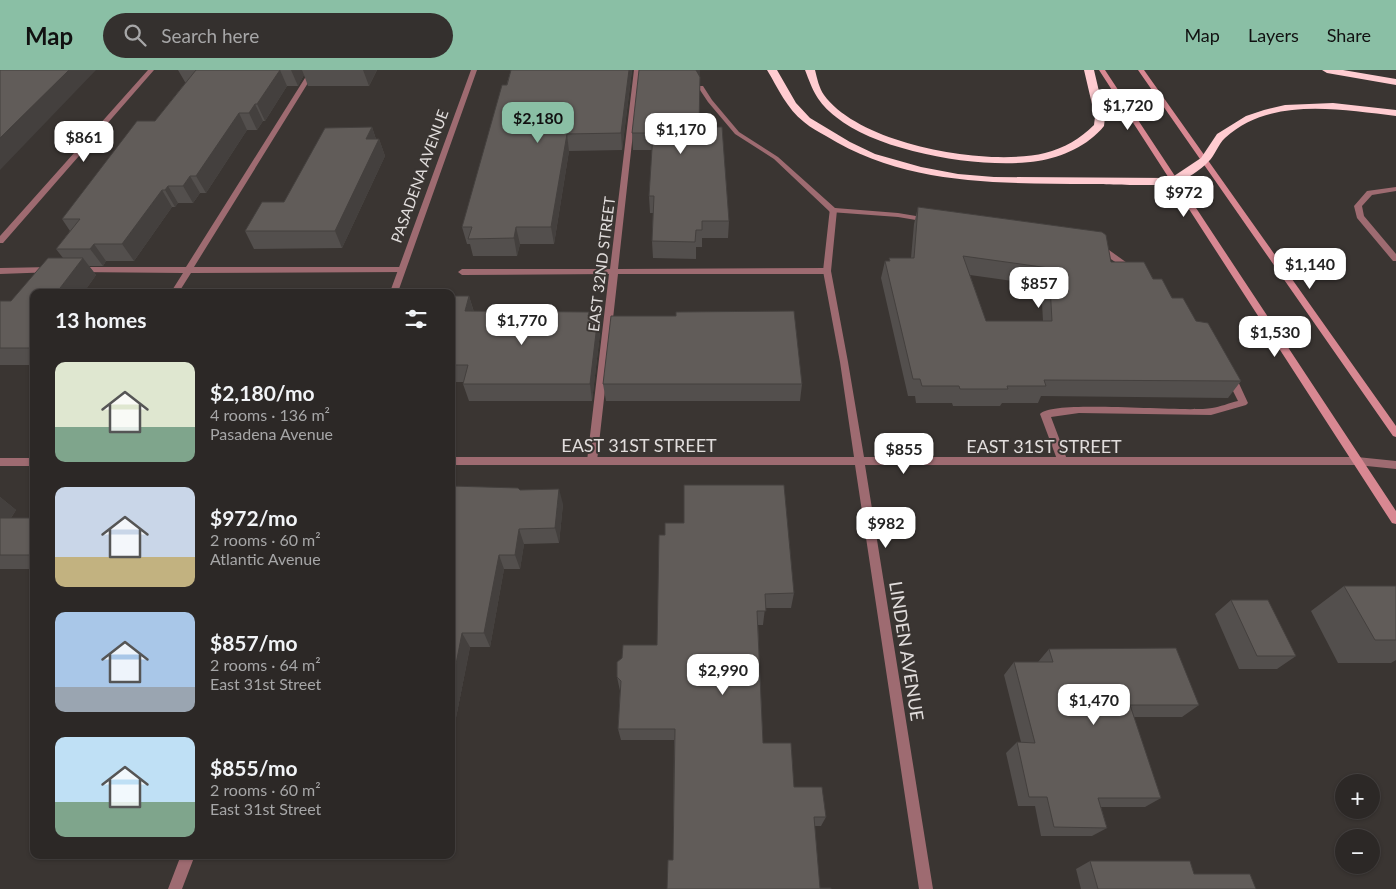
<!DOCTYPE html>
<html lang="en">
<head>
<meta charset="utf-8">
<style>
	body { margin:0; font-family:Lato,sans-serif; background:#34302e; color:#f1f3f6; height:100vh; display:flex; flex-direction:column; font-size:19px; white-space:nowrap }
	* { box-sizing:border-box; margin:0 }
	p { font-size:16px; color:#a6a6a7 }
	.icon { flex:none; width:28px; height:28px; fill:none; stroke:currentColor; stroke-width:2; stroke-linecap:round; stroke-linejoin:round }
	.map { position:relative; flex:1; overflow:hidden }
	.panel { position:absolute; left:30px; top:219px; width:425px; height:570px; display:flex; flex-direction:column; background:#2c2826; border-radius:10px; box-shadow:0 1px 4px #0004,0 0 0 1px #484443 }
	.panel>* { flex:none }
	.buttons { position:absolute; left:1335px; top:704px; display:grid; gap:10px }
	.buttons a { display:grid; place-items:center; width:45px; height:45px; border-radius:50%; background:#2c2826; box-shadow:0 1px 4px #0004,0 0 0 1px #484443; font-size:25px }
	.price { position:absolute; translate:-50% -42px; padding:0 11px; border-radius:10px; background:#fff; color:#222; font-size:16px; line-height:32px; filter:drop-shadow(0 1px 2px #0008) }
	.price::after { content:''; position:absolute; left:50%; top:30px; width:15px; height:11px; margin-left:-8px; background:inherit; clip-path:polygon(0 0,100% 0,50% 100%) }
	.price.current { background:#8abfa5; color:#111 }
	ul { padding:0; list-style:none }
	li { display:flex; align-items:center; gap:15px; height:125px; padding:0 25px }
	li span { display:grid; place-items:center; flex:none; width:140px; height:100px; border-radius:10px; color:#555 }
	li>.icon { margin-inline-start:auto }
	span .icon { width:60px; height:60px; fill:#fffc; stroke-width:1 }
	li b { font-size:21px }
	h2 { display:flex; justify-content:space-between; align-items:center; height:60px; padding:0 25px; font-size:21px }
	header { display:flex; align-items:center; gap:30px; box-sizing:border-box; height:70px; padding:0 25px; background:#8abfa5; color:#111 }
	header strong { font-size:24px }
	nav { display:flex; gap:28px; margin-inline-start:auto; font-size:18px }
	.search { width:350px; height:45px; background:#34302e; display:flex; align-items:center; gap:12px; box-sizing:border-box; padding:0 18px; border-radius:28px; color:#a6a6a7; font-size:19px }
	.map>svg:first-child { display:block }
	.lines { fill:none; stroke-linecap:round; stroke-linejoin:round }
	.service { fill:#9e6b71; fill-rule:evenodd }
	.minor { fill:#9e6b71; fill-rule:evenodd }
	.secondary { fill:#d88892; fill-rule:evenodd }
	.motorway { fill:#ffccd1; fill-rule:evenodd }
	.wall { fill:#534f4d; fill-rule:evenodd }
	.shaded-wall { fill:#44403e }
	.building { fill:#615c59; stroke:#44403e; fill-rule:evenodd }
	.labels { text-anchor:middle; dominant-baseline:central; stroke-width:4; stroke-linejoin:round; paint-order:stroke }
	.far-street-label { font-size:15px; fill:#e1dddc; stroke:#3a3532 }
	.street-label { font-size:18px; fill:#e1dddc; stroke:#3a3532 }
</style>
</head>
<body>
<header>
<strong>Map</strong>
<div class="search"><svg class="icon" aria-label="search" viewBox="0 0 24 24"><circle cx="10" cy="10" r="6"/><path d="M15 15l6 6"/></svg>Search here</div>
<nav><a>Map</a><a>Layers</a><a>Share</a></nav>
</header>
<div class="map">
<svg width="1396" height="819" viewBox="0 0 1396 819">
	<rect width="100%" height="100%" fill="#3a3532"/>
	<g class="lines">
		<path class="service" d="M310,0H316L194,197H402L405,198V202L191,203L179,222H171L183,203L75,202L74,200L78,197H186Z
			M634,0H640L618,199L827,198L831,201L827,204H618L597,391L595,394H589L587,391L609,204L462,205L458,202L462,199H610Z
			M699,16H703L712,30L739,62L778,87L835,138L898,143L928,148L932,150L928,152L898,147L830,142L774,89L735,64L708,32L698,17Z
			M1396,117V121L1372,125L1362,136L1364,146L1396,184V191H1393L1357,148L1354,136L1367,121Z
			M1096,175H1102L1137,200L1133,203L1130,202L1096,179Z
			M51,197L55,200L54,202L0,204V198Z
			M1231,304L1236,307L1248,333L1246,335L1211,345L1079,343L1051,347L1068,392L1066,395H1060L1058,392L1040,344C1053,329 1184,343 1212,338C1220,337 1229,333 1238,331L1226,307Z"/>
		<path class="minor" d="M148,0H154L3,173H0V166Z
			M471,0H477L398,222H390Z
			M830,138H836L837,140L831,201L848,292L864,387H1357L1396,391V399L1357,395H865L933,819H919L855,395H451V387H854L840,292L823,201Z
			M0,388H34V396H0Z
			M181,785H195L182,819H168Z"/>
		<path class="secondary" d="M1099,0H1105L1396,441V454L1392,453Z
			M1138,0H1144L1396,356V367L1393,366Z"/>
		<path class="motorway" d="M767,0H777L796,33L810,48L850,72L875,84L921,97L958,104L994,107L1171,108L1201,88L1217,64L1246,46L1264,40L1285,35L1333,33L1396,40V46C1341,40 1271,26 1225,68C1218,74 1215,86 1208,92C1201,100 1186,109 1177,113C1167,117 1105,114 1090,114C999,113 906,116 826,66C819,62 811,58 804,52C787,39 778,18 767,0Z
			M805,0H815C817,8 819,18 824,25C860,75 988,97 1045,83C1064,78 1080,69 1094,55L1095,47L1084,0H1094L1105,47L1104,56C1088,76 1062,87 1038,91C984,100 878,82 836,47C817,32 813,21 805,0Z
			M1322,0H1343L1396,9V15L1327,3Z"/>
	</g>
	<path class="wall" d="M178,0H377L369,16H308L304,5L298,16H287L265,51H263L257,60H247L206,123H200L193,133H178L175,137H172L134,191H106L103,196H89L96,205L84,222H34V295H0V231H11L63,188L56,179L70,161L62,149L155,51L186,12H185Z
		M511,0H632L622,80L569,81L554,174H520L517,186H473L470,174H467L462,157Z
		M372,57L376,69H379L385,86L342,178L254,179L245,161L284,132Z
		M699,57L729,151L728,168H702V177H696V189L653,188L652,171L653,143H650L649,126L652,80H633L632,63Z
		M918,137L1111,192L1153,209L1196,251L1241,311L1228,328L1041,326L1038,333H1002L1000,336H953L952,333H916L915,326H908L881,208L885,191H889V188H911L914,154ZM970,205L1041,215L1043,251H986Z
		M451,226H469L474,242H589V246L600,263L592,331H469L463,314V312H451Z
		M603,314H802L800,331H606Z
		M451,416L520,420L563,434L559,473L524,474L520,499H504L490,577H470L451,673Z
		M0,427L16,440L11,448H34V499H0Z
		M665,465L794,523L791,538H765L763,555H758L763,673L794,717L826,747L821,756H815L667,819L673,790L674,670H621L618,659L620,621L617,607L657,575Z
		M1344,516H1396V590L1391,593H1338L1311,541Z
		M1231,530L1296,586L1277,599H1239L1215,544Z
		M1049,579L1199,635L1182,647H1134L1161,728L1145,737H1101L1107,758L1092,766H1041L1035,736H1018L1006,683L1017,672H1021L1004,605L1014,592H1038Z
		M1090,791L1194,804L1256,819H1081L1076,799Z"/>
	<path class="shaded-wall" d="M69,0H96L0,100V68Z
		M280,0L287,16L265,51L257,34Z
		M291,0H302L304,5L298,16Z
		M363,0H377L369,16Z
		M629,0H632L622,80L621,63Z
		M696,0H700L699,74Z
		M255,34L263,51L257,60L249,43Z
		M239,43L247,60L206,123L196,106Z
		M372,57L377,73L379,69L385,86L342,178L335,161L366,69Z
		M567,64L569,81L554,174L551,157Z
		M190,106L200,123L193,133L183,116Z
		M168,116L178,133L175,137L165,120Z
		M162,120L172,137L134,191L122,174Z
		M516,157L520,174L517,186L514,168Z
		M94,174L106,191L103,196L90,179Z
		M83,188L96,205L84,222H57Z
		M469,226L474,243L465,241Z
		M598,246L600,263L592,331L590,314Z
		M559,419L563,434L559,473L555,458Z
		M0,427L16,440L1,463H0Z
		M519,459L524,474L520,499L515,485Z
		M499,485L504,499L490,577L484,563Z
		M462,563L470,577L451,673V620Z"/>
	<path class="building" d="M0,0H69L0,68Z
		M196,0H280L257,34H255L249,43H239L196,106H190L183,116H168L165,120H162L122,174H94L90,179H56L80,149H62L137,51H155Z
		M511,0H629L621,63L567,64L551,157H516L514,168L468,169L472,157H462L502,15H507Z
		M639,0H697H696L700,7L699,57H722L729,151H702V160H696L695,172L652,171L654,126H649L653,63H632Z
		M372,57L366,69H379L335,161H245L262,132H284L325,58Z
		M918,137L1102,162L1106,165L1111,192H1144L1153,209H1162L1172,228H1183L1196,251L1208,253L1241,311L1044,310L1046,316H1007L1008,319H960L959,316H922L920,309H913L885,191H890L889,188H914ZM963,186L1049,198L1052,251H986Z
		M48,188H83L57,222H34V278H0V231H11Z
		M451,226H469L465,241L589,242L588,246H598L590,314H463L468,295H451Z
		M794,241L802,314H603L611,246H676V242Z
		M684,415H784L794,523L765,524L766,541H757L763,673H791L794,717H822L826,747H814L820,818H831V819H667L668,790H673L675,659H618L621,611L617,607V592L622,588L623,575H657L659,465H665V453H684Z
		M451,416L518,418L520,420L559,419L555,458L519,459L515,485H499L484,563H462L451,620Z
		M0,448H34V485H0Z
		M1344,516H1396V570H1375Z
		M1231,530H1268L1296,586H1257Z
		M1176,578L1199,635H1130L1161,728H1098L1107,758L1054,757L1047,727H1029L1017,672L1035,673L1014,592H1053L1049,579Z
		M1090,791H1190L1194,804H1250L1256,819H1098Z"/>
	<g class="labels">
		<g class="far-street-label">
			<text transform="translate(419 106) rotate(-70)">PASADENA AVENUE</text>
			<text transform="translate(601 194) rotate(-83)">EAST 32ND STREET</text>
		</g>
		<g class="street-label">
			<text x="639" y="375">EAST 31ST STREET</text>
			<text x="1044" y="376">EAST 31ST STREET</text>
			<text transform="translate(907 581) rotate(81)">LINDEN AVENUE</text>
		</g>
	</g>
</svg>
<div class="buttons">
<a>+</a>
<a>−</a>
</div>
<b class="price" style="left:1128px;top:61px">$1,720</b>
<b class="price current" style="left:538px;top:74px">$2,180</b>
<b class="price" style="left:681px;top:85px">$1,170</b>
<b class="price" style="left:84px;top:93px">$861</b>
<b class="price" style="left:1184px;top:148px">$972</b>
<b class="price" style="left:1310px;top:220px">$1,140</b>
<b class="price" style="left:1039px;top:239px">$857</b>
<b class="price" style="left:522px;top:276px">$1,770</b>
<b class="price" style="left:1275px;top:288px">$1,530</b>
<b class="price" style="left:904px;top:405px">$855</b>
<b class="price" style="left:886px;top:479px">$982</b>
<b class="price" style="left:723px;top:626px">$2,990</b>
<b class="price" style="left:1094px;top:656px">$1,470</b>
<section class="panel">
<h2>13 homes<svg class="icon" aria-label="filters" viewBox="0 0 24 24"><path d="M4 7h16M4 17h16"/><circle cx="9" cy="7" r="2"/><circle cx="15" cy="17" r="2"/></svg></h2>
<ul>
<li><span style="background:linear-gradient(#dfe7d0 65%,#7fa58c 0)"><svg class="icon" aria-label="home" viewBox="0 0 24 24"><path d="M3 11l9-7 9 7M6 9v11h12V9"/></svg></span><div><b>$2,180/mo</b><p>4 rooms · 136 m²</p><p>Pasadena Avenue</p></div></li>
<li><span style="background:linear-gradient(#c9d6e8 70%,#c2b280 0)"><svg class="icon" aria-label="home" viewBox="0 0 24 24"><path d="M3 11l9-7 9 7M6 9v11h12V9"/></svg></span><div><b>$972/mo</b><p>2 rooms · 60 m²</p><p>Atlantic Avenue</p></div></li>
<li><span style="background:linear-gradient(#a9c7e8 75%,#9aa5b1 0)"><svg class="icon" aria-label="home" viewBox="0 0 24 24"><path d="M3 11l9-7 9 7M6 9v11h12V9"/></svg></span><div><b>$857/mo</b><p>2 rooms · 64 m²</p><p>East 31st Street</p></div></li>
<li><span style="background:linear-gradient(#bfe0f5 65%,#7fa58c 0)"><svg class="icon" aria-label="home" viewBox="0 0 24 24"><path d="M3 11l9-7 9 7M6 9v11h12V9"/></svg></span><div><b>$855/mo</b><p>2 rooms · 60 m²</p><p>East 31st Street</p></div></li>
</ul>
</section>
</div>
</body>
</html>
